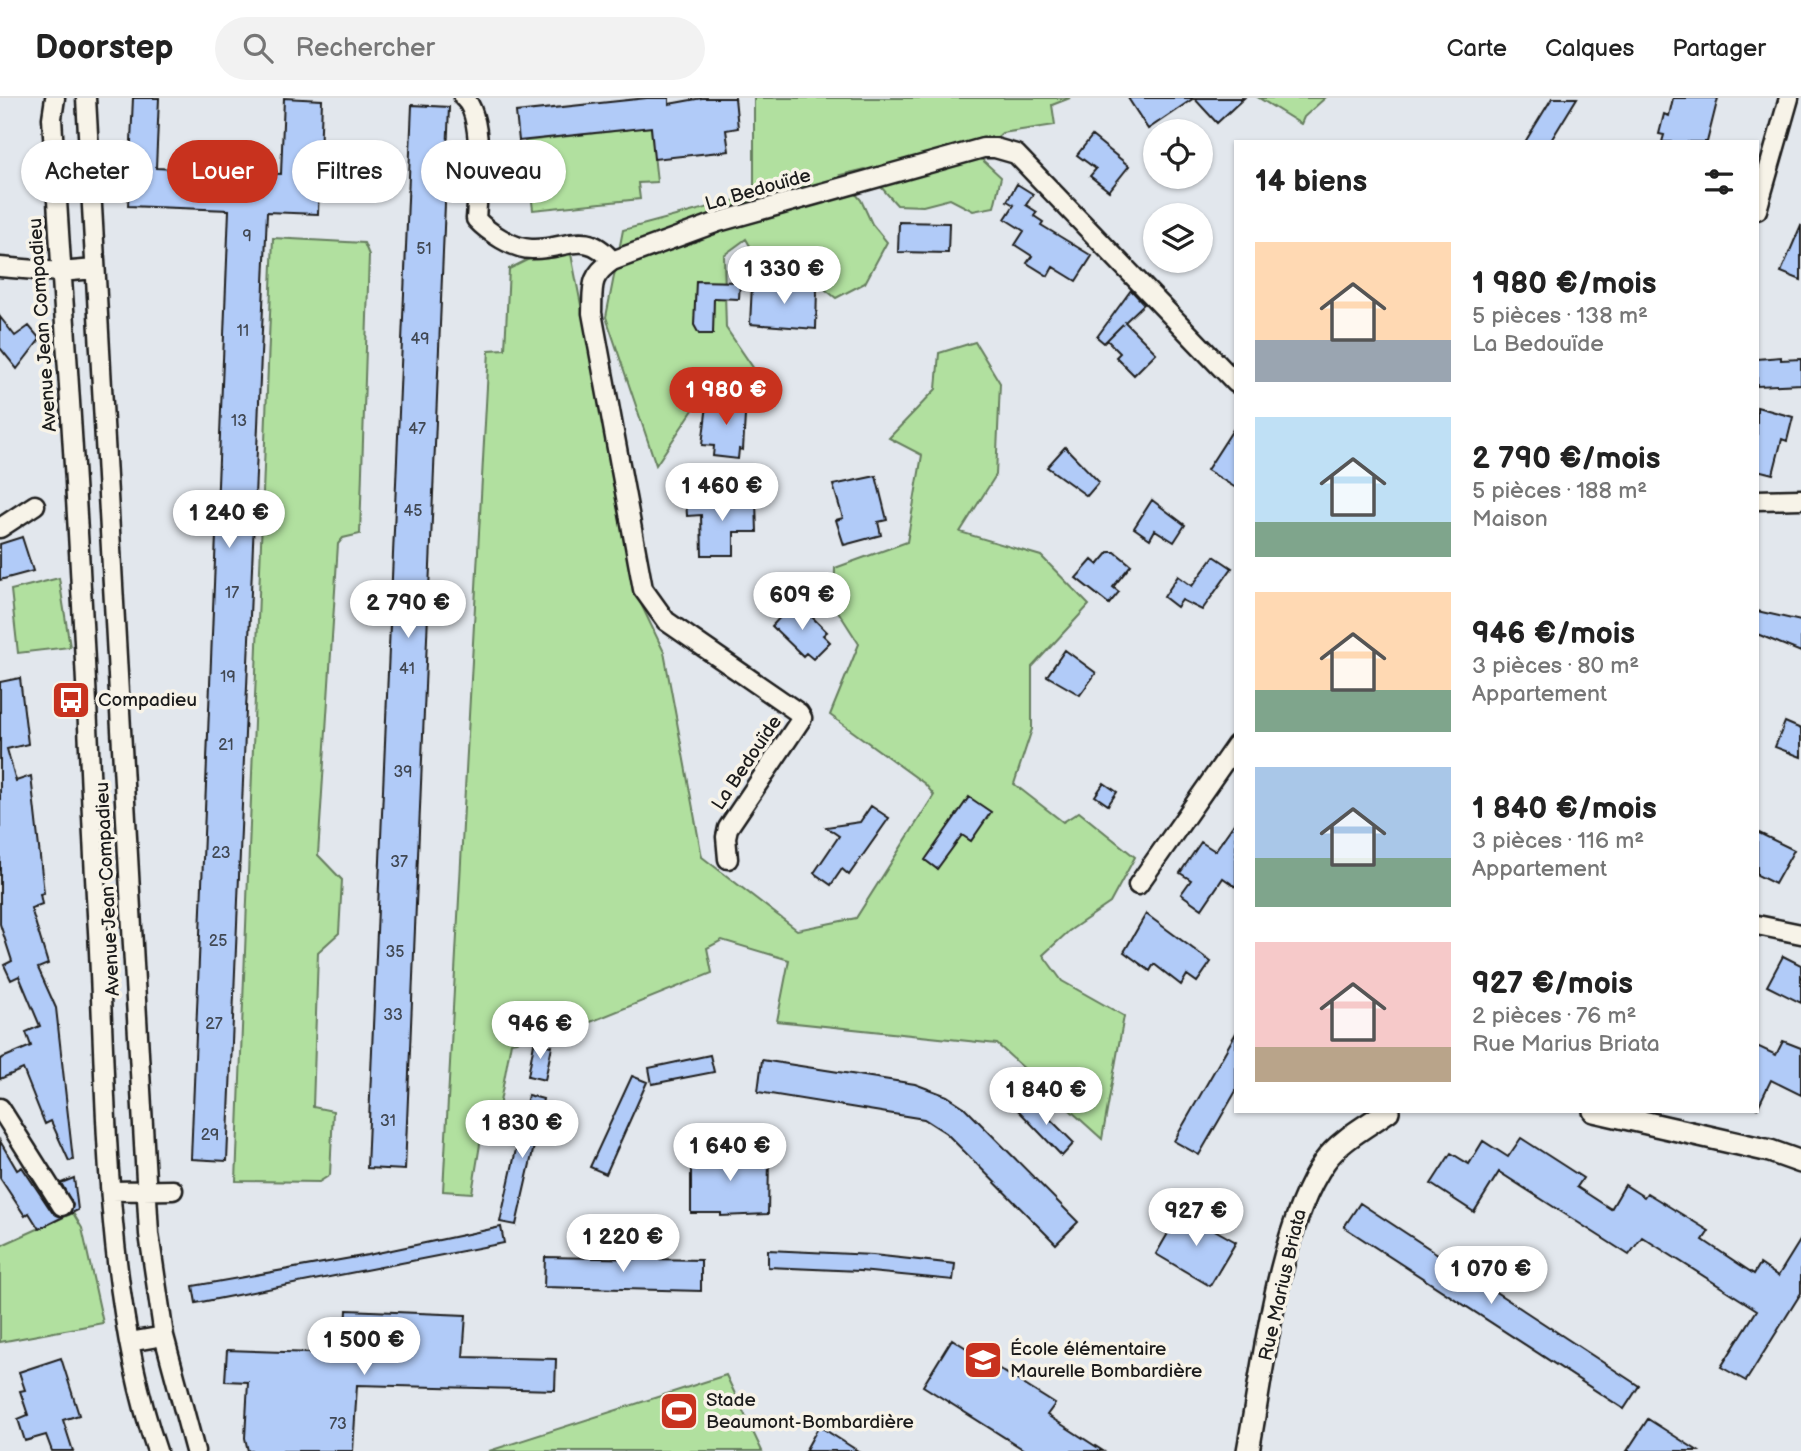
<!DOCTYPE html>
<html lang="fr">
<head>
<meta charset="utf-8">
<style>
	body { margin:0; font-family:"Balsamiq Sans",sans-serif; background:#f2f2f2; color:#222; height:100vh; display:flex; flex-direction:column; font-size:26px; white-space:nowrap }
	* { box-sizing:border-box; margin:0 }
	p { font-size:23px; color:#767676 }
	.icon { flex:none; width:38px; height:38px; fill:none; stroke:currentColor; stroke-width:2; stroke-linecap:round; stroke-linejoin:round }
	.map { position:relative; flex:1; overflow:hidden }
	.side { position:absolute; left:1234px; top:42px; width:525px; height:973px; display:flex; flex-direction:column; background:#fff; border-radius:0px; box-shadow:0 2px 5px #0004 }
	.side>* { flex:none }
	.guide { position:absolute; left:21px; top:42px; width:665px; height:63px; display:flex; gap:14px }
	.fabs { position:absolute; left:1143px; top:21px; display:grid; gap:14px }
	.fabs a { display:grid; place-items:center; width:70px; height:70px; border-radius:50%; background:#fff; box-shadow:0 2px 5px #0004; font-size:35px }
	.price { position:absolute; translate:-50% -60px; padding:0 16px; border-radius:24px; background:#fff; color:#222; font-size:23px; line-height:46px; filter:drop-shadow(0 2px 4px #0008) }
	.price::after { content:''; position:absolute; left:50%; top:42px; width:21px; height:16px; margin-left:-10px; background:inherit; clip-path:polygon(0 0,100% 0,50% 100%) }
	.price.current { background:#c8321e; color:#fff }
	ul { padding:0; list-style:none }
	li { display:flex; align-items:center; gap:21px; height:175px; padding:0 21px }
	li span { display:grid; place-items:center; flex:none; width:196px; height:140px; border-radius:0px; color:#555 }
	li>.icon { margin-inline-start:auto }
	span .icon { width:84px; height:84px; fill:#fffc; stroke-width:1 }
	li b { font-size:30px }
	h2 { display:flex; justify-content:space-between; align-items:center; height:84px; padding:0 21px; font-size:30px }
	.pill { padding:0 24px; border-radius:32px; background:#fff; box-shadow:0 2px 5px #0004; font-size:24px; line-height:63px }
	.pill.current { background:#c8321e; color:#fff }
	header { display:flex; align-items:center; gap:42px; box-sizing:border-box; height:98px; padding:0 35px; background:#fff; border-bottom:2px solid #e0e0e0 }
	header strong { font-size:33px }
	nav { display:flex; gap:38px; margin-inline-start:auto; font-size:24px }
	.search { width:490px; height:63px; background:#f2f2f2; display:flex; align-items:center; gap:18px; box-sizing:border-box; padding:0 24px; border-radius:38px; color:#767676; font-size:26px }
	.map>svg:first-child { display:block }
	.green { fill:#b1e09f; stroke:#667e5e; stroke-width:2 }
	.building { fill:#b1cbf8; stroke:#1c1c1c; stroke-width:2 }
	.lines { fill:none; stroke-linecap:round; stroke-linejoin:round }
	.minor-casing { stroke:#1c1c1c; stroke-width:23 }
	.tertiary-casing { stroke:#1c1c1c; stroke-width:26 }
	.minor { stroke:#f7f3e8; stroke-width:18 }
	.tertiary { stroke:#f7f3e8; stroke-width:21 }
	.labels { text-anchor:middle; dominant-baseline:central; stroke-width:7; stroke-linejoin:round; paint-order:stroke }
	.number-label { font-size:16px; fill:#414853 }
	.street-label { font-size:19px; fill:#1c1c1c; stroke:#f7f3e8 }
	.poi-label { font-size:19px; fill:#1c1c1c; stroke:#f7f3e8; text-anchor:start }
</style>
</head>
<body>
<header>
<strong>Doorstep</strong>
<div class="search"><svg class="icon" aria-label="search" viewBox="0 0 24 24"><circle cx="10" cy="10" r="6"/><path d="M15 15l6 6"/></svg>Rechercher</div>
<nav><a>Carte</a><a>Calques</a><a>Partager</a></nav>
</header>
<div class="map">
<svg width="1801" height="1353" viewBox="0 0 1801 1353">
	<rect width="100%" height="100%" fill="#e2e7ed"/>
	<filter id="ink" filterUnits="userSpaceOnUse"><feTurbulence type="fractalNoise" baseFrequency=".0143" numOctaves="2"/><feDisplacementMap in="SourceGraphic" scale="14" xChannelSelector="R" yChannelSelector="G"/><feConvolveMatrix kernelMatrix="1 2 1 2 8 2 1 2 1" color-interpolation-filters="sRGB"/></filter>
	<g filter="url(#ink)">
		<path class="green" d="M754,0H1070L1052,7L1055,27L1002,35L977,57L1001,79L994,109L973,113L950,101L923,108L897,107L865,71L840,77L861,102L872,126L887,144L865,185L836,200L817,185L785,182L761,167L746,141L724,157L726,230L756,274L743,287L697,306L656,367L606,219L623,132L754,97Z
			M1259,0H1325L1304,19L1301,26Z
			M651,29L657,84L638,85L640,101L533,112L525,43Z
			M273,140L364,145L369,157L360,436L343,440L338,446L318,757L342,782L339,835L318,854L313,1009L333,1013L330,1077L319,1084L236,1083Z
			M571,156L639,502L664,554L702,759L797,832L856,820L934,697L925,686L830,617L859,546L834,507L835,470L907,444L922,357L889,340L936,291L939,255L975,244L1000,285L996,377L960,434L1041,458L1089,507L1032,569V631L1014,686L1063,724L1079,714L1135,759L1110,805L1069,833L1043,857L1062,883L1124,918L1102,1041L997,946L777,923L789,862L722,842L707,850L712,875L568,933L511,944L496,1026L483,1028L472,1095L443,1093L489,252L505,251L509,171L531,160Z
			M59,480L70,549L18,555L11,492Z
			M73,1115L82,1130L103,1225L0,1244V1148Z
			M726,1277L762,1353H489Z"/>
		<path class="building" d="M133,0H159L156,70L281,76L284,0L322,2L318,116L267,114L227,1063L191,1061L229,112L128,108Z
			M647,0H669V6L702,0H735L738,30L726,32L729,53L654,61L651,29L519,43L516,14Z
			M1128,0H1244L1217,25L1194,0L1148,31Z
			M1552,0H1577L1550,44H1525Z
			M1673,0H1718L1707,44H1662L1664,37L1659,36L1664,16L1669,18Z
			M412,7L449,9L405,1072L367,1070Z
			M1092,38L1129,68L1109,93L1090,78L1096,71L1077,57Z
			M1017,86L1033,96L1026,107L1037,114L1034,118L1043,124L1041,127L1092,158L1076,183L1053,169L1048,178L1027,165L1032,158L1015,147L1024,133L1005,121L1014,107L1007,103Z
			M899,124L949,125L948,155L898,154Z
			M1801,127V182L1781,174Z
			M696,183L740,184L739,201L714,200L713,236H699L694,227Z
			M752,187L817,189L816,231L750,226Z
			M1131,192L1144,206L1125,224L1156,255L1134,277L1116,259L1120,255L1107,242L1123,226L1104,245L1097,239Z
			M0,219L15,238L29,228L40,241L17,271L0,250Z
			M1781,259V262L1801,261V286L1757,288V261Z
			M720,296L746,300L743,352L739,351L738,361L713,358L714,348L702,347L707,307L719,309Z
			M1757,309L1793,319L1787,343L1782,341L1773,376L1757,372Z
			M1236,327V390L1207,372Z
			M1065,349L1099,384L1087,398L1047,369Z
			M876,378L887,422L878,424L881,437L844,447L836,422L843,420L833,387Z
			M724,400L725,403H756L757,434H734V457H702L701,417L687,418L686,401Z
			M1152,402L1185,427L1174,444L1155,432L1150,441L1134,430Z
			M22,439L33,473L0,482V446Z
			M1109,454H1115L1131,467L1113,489L1119,494L1109,506L1076,480L1092,462L1098,467Z
			M1214,458L1232,470L1202,512L1182,502L1177,509L1164,499L1178,478L1192,488Z
			M792,506L802,517L806,513L827,534L823,537L830,544L813,561L806,555L803,558L772,528Z
			M1757,513L1801,523V554L1757,536Z
			M1065,552L1096,575L1080,597L1047,578Z
			M20,580L28,646L7,651L16,683L31,678L44,795L40,796L42,806L31,810L48,866L38,870L56,910L73,1062L69,1063L51,1023L45,1026L23,971L0,981V961L31,948L26,934L40,928L19,878L11,882L4,867L12,863L0,826V584Z
			M1785,624L1801,631V659L1775,649Z
			M1104,685L1117,694L1108,707L1095,698Z
			M969,699L991,714L971,743L962,737L937,771L925,762Z
			M871,708L889,720L849,777L842,771L831,787L814,775L839,738L826,729L860,724Z
			M1236,723V789L1223,780L1202,811L1181,796L1191,782L1180,775L1201,744L1215,753Z
			M1757,734L1794,752L1775,786L1757,777Z
			M1146,816L1211,864L1197,884L1187,877L1181,887L1154,866L1150,873L1124,854Z
			M1783,858L1801,867V905L1767,888Z
			M1236,935V993L1199,1057L1174,1043Z
			M1783,943L1801,950V997L1771,982L1757,1011V948L1776,957Z
			M534,945L552,948L545,982L528,978Z
			M710,957L714,974L652,986L649,970Z
			M762,962L915,986L947,998L964,1009L1078,1124L1056,1146L946,1035L924,1021L758,994Z
			M632,978L647,984L606,1076L590,1069Z
			M528,997L543,1001L537,1035L516,1127L500,1124Z
			M1028,999L1074,1045L1062,1058L1017,1011Z
			M1521,1040L1583,1080L1577,1089L1611,1111L1625,1087L1644,1099L1647,1095L1709,1133L1703,1142L1754,1176L1760,1166L1778,1178L1801,1141V1195L1746,1283L1721,1269L1757,1212L1642,1139L1629,1157L1499,1074L1474,1114L1431,1086L1451,1055L1469,1066L1483,1043L1508,1059Z
			M0,1043L17,1072L22,1069L52,1114L63,1119L39,1131L29,1115L25,1118L0,1080Z
			M715,1043L737,1044L741,1060L769,1061L768,1116L721,1118V1115H691V1059L714,1060Z
			M74,1080L78,1112L70,1116L73,1107L61,1085Z
			M1360,1105L1639,1288L1624,1311L1344,1129Z
			M1181,1113L1236,1144L1210,1188L1156,1156Z
			M501,1129L504,1145L196,1205L193,1188L368,1157Z
			M768,1152L873,1157L955,1166L953,1182L860,1173L768,1169Z
			M545,1159L701,1162V1193L544,1189Z
			M347,1212L466,1217L463,1259L556,1261L555,1292L357,1287L353,1353H248L245,1340L248,1284L225,1283L227,1252L345,1256Z
			M952,1241L1055,1306L1047,1317L1103,1353H1026L923,1288Z
			M61,1260L79,1317L63,1322L73,1353H52L46,1337L25,1343L18,1321L28,1317L20,1293L25,1292L19,1274Z
			M1648,1321L1698,1353H1627Z
			M819,1328L858,1353H805Z"/>
		<g class="lines">
			<g class="minor-casing">
				<path id="minor" d="M55,0L52,20C61,177 73,333 81,490C88,604 91,719 98,833C107,998 103,1197 157,1353
					M86,0L149,1136L164,1238L195,1353
					M464,0C485,18 478,93 476,121C488,134 513,151 532,151C566,152 586,130 612,163
					M1757,112L1789,0
					M0,169L60,174L95,171
					M1757,402L1801,401
					M0,430L35,407
					M728,761L726,739L728,730L802,620L799,615L666,523L643,491L592,215C593,189 589,179 612,163L718,124L983,50H995L1016,56L1236,285
					M1138,787L1236,647
					M1757,827L1801,836
					M0,1010L62,1108
					M112,1093L173,1092
					M129,1244L164,1238"/>
			</g>
			<g class="tertiary-casing">
				<path id="tertiary" d="M1594,1013L1770,1053L1801,1064
					M1248,1353C1263,1272 1278,1129 1325,1063C1340,1042 1367,1028 1388,1013"/>
			</g>
			<use href="#minor" class="minor"/>
			<use href="#tertiary" class="tertiary"/>
		</g>
	</g>
	<defs>
		<g id="bus-square" transform="scale(2.0125)"><rect x="-9" y="-9" width="18" height="18" rx="4" fill="#c8321e" stroke="#f7f3e8"/><path d="M-5-6H5V4H4V6H2V4H-2V6H-4V4H-5ZM-3.5-4V0h7V-4ZM-3.5 1.2v1.5H-2V1.2ZM2 1.2v1.5H3.5V1.2Z" fill="#fff"/></g>
		<g id="school-square" transform="scale(2.0125)"><rect x="-9" y="-9" width="18" height="18" rx="4" fill="#c8321e" stroke="#f7f3e8"/><path d="M0-5L7-2L0 1L-7-2ZM-4 1L0 2.5L4 1V4Q0 6-4 4Z" fill="#fff"/></g>
		<g id="stadium-square" transform="scale(2.0125)"><rect x="-9" y="-9" width="18" height="18" rx="4" fill="#c8321e" stroke="#f7f3e8"/><path d="M0-5a6.5 5 0 1 0 0 10a6.5 5 0 1 0 0-10ZM-3.5-1.8h7v3.6h-7Z" fill="#fff"/></g>
	</defs>
	<g fill-rule="evenodd">
		<use href="#bus-square" x="71" y="602"/>
		<use href="#school-square" x="983" y="1262"/>
		<use href="#stadium-square" x="679" y="1313"/>
	</g>
	<g class="labels">
		<g class="number-label">
			<text x="247" y="138">9</text>
			<text x="424" y="151">51</text>
			<text x="243" y="233">11</text>
			<text x="420" y="241">49</text>
			<text x="239" y="323">13</text>
			<text x="417" y="331">47</text>
			<text x="413" y="413">45</text>
			<text x="232" y="495">17</text>
			<text x="407" y="571">41</text>
			<text x="228" y="579">19</text>
			<text x="226" y="647">21</text>
			<text x="403" y="674">39</text>
			<text x="221" y="755">23</text>
			<text x="399" y="764">37</text>
			<text x="218" y="843">25</text>
			<text x="395" y="854">35</text>
			<text x="393" y="917">33</text>
			<text x="214" y="926">27</text>
			<text x="388" y="1023">31</text>
			<text x="210" y="1037">29</text>
			<text x="338" y="1326">73</text>
		</g>
		<g class="street-label">
			<text transform="translate(758 92) rotate(-16)">La Bedouïde</text>
			<text transform="translate(43 227) rotate(-94)">Avenue Jean Compadieu</text>
			<text transform="translate(747 665) rotate(-56)">La Bedouïde</text>
			<text transform="translate(108 791) rotate(-93)">Avenue Jean Compadieu</text>
			<text transform="translate(1283 1187) rotate(-77)">Rue Marius Briata</text>
		</g>
		<g class="poi-label">
			<text x="98" y="602">Compadieu</text>
			<text x="1010" y="1251">École élémentaire<tspan x="1010" dy="22">Maurelle Bombardière</tspan></text>
			<text x="706" y="1302">Stade<tspan x="706" dy="22">Beaumont-Bombardière</tspan></text>
		</g>
	</g>
</svg>
<div class="fabs">
<a><svg class="icon" aria-label="locate" viewBox="0 0 24 24"><circle cx="12" cy="12" r="6"/><path d="M12 2v4M12 18v4M2 12h4M18 12h4"/></svg></a>
<a><svg class="icon" aria-label="layers" viewBox="0 0 24 24"><path d="M12 4l9 5-9 5-9-5zM3 14l9 5 9-5"/></svg></a>
</div>
<b class="price" style="left:784px;top:208px">1 330 €</b>
<b class="price current" style="left:726px;top:329px">1 980 €</b>
<b class="price" style="left:722px;top:425px">1 460 €</b>
<b class="price" style="left:229px;top:452px">1 240 €</b>
<b class="price" style="left:802px;top:534px">609 €</b>
<b class="price" style="left:408px;top:542px">2 790 €</b>
<b class="price" style="left:540px;top:963px">946 €</b>
<b class="price" style="left:1046px;top:1029px">1 840 €</b>
<b class="price" style="left:522px;top:1062px">1 830 €</b>
<b class="price" style="left:730px;top:1085px">1 640 €</b>
<b class="price" style="left:1196px;top:1150px">927 €</b>
<b class="price" style="left:623px;top:1176px">1 220 €</b>
<b class="price" style="left:1491px;top:1208px">1 070 €</b>
<b class="price" style="left:364px;top:1279px">1 500 €</b>
<div class="guide">
<a class="pill">Acheter</a>
<a class="pill current">Louer</a>
<a class="pill">Filtres</a>
<a class="pill">Nouveau</a>
</div>
<section class="side">
<h2>14 biens<svg class="icon" aria-label="filters" viewBox="0 0 24 24"><path d="M4 7h16M4 17h16"/><circle cx="9" cy="7" r="2"/><circle cx="15" cy="17" r="2"/></svg></h2>
<ul>
<li><span style="background:linear-gradient(#ffd9b3 70%,#9aa5b1 0)"><svg class="icon" aria-label="home" viewBox="0 0 24 24"><path d="M3 11l9-7 9 7M6 9v11h12V9"/></svg></span><div><b>1 980 €/mois</b><p>5 pièces · 138 m²</p><p>La Bedouïde</p></div></li>
<li><span style="background:linear-gradient(#bfe0f5 75%,#7fa58c 0)"><svg class="icon" aria-label="home" viewBox="0 0 24 24"><path d="M3 11l9-7 9 7M6 9v11h12V9"/></svg></span><div><b>2 790 €/mois</b><p>5 pièces · 188 m²</p><p>Maison</p></div></li>
<li><span style="background:linear-gradient(#ffd9b3 70%,#7fa58c 0)"><svg class="icon" aria-label="home" viewBox="0 0 24 24"><path d="M3 11l9-7 9 7M6 9v11h12V9"/></svg></span><div><b>946 €/mois</b><p>3 pièces · 80 m²</p><p>Appartement</p></div></li>
<li><span style="background:linear-gradient(#a9c7e8 65%,#7fa58c 0)"><svg class="icon" aria-label="home" viewBox="0 0 24 24"><path d="M3 11l9-7 9 7M6 9v11h12V9"/></svg></span><div><b>1 840 €/mois</b><p>3 pièces · 116 m²</p><p>Appartement</p></div></li>
<li><span style="background:linear-gradient(#f6c9c9 75%,#b9a48a 0)"><svg class="icon" aria-label="home" viewBox="0 0 24 24"><path d="M3 11l9-7 9 7M6 9v11h12V9"/></svg></span><div><b>927 €/mois</b><p>2 pièces · 76 m²</p><p>Rue Marius Briata</p></div></li>
</ul>
</section>
</div>
</body>
</html>
